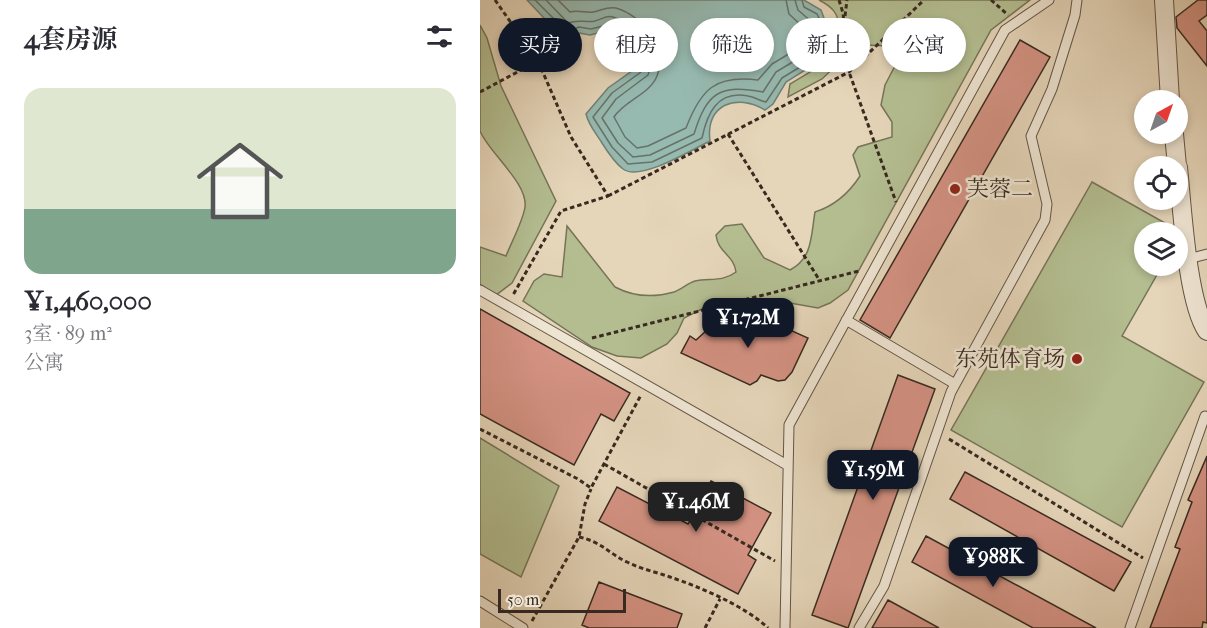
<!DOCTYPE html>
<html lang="zh">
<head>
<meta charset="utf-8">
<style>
	body { margin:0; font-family:"IM FELL French Canon","Noto Serif SC",serif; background:#f7f7f7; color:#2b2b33; height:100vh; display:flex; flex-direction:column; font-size:22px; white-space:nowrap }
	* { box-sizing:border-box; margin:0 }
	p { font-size:20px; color:#7c7c81 }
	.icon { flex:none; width:33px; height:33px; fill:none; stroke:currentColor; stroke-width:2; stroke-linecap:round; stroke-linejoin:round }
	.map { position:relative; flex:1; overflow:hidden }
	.sheet { display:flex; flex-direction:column; background:#fff; width:480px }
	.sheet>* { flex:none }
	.hud { position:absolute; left:18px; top:18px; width:570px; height:54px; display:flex; gap:12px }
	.needle { width:39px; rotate:40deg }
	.buttons { position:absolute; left:654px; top:90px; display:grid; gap:12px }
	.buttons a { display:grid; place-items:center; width:54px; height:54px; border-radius:50%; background:#fff; box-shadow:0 3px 9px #0003; font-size:30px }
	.scale { position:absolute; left:18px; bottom:15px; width:128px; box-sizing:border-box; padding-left:6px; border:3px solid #382a20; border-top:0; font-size:16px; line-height:21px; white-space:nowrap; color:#382a20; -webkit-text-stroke:4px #eee4d2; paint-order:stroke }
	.price { position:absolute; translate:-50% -51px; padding:0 14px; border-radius:12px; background:#111827; color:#fff; font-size:20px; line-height:39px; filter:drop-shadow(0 2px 3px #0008) }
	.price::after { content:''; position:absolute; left:50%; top:36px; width:18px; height:14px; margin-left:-9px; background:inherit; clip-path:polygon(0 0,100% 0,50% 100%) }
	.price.selected { background:#222; color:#fff }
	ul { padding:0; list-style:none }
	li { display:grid; align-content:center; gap:12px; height:318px; padding:0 24px }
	li span { display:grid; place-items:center; height:186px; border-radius:18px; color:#555 }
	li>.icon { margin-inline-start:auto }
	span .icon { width:108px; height:108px; fill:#fffc; stroke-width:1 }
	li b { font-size:26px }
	h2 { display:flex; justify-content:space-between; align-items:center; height:72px; padding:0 24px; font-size:26px }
	.chip { padding:0 21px; border-radius:27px; background:#fff; box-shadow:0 3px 9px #0003; font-size:21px; line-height:54px }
	.chip.selected { background:#111827; color:#fff }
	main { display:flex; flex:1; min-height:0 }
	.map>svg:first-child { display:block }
	.green { fill:#b3bd90; stroke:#767458; stroke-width:1.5 }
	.water { fill:#96b9b0; stroke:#708076; stroke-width:1.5 }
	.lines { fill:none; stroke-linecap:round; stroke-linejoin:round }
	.shore { stroke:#677268; stroke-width:1.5 }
	.building { fill:#d49283; stroke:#382a20; stroke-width:1.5 }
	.lane-casing { stroke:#635546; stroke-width:11 }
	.street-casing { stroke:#635546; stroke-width:20 }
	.path { stroke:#382a20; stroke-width:3; stroke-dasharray:4.5 3; stroke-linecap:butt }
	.lane { stroke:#eee4d2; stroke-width:9 }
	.street { stroke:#eee4d2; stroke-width:18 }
	.poi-dot { fill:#8f2418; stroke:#eee4d2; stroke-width:2 }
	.labels { text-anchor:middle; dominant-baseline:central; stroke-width:5; stroke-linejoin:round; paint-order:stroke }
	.poi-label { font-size:22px; fill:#382a20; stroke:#eee4d2; text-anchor:start }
</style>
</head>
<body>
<main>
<section class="sheet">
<h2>4套房源<svg class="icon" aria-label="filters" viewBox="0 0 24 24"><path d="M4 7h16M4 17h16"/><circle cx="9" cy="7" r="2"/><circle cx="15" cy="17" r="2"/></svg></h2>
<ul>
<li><span style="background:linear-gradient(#dfe7d0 65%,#7fa58c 0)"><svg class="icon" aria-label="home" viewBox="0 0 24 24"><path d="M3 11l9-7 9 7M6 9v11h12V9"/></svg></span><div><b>¥1,460,000</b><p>3室 · 89 m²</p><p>公寓</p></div></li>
</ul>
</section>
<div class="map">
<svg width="727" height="628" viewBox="0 0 727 628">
	<rect width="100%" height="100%" fill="#e5d5b9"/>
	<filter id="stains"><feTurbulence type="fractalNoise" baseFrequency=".00333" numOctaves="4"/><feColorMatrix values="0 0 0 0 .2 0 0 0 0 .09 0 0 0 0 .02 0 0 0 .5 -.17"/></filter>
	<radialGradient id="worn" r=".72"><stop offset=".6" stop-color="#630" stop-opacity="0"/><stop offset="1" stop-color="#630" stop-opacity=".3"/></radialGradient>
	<path class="green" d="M339,0H550L511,30L368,290L350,303L338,308L293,300L236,302L204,318L197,333L187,344L161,358L137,356L112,347L43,301L54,281L64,274L82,277L87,226L135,287C154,297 173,298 194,292C202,289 208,283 215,281C230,278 243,282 256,272C254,255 238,253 236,235L245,226L262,224L284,258L310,270C333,258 331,235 335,212C354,206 369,193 380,176L373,155L378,147L412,137V122L401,105L405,85L417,62L409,46L385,45L366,56L342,79L308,97L310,84C335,68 359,61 359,28C359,13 351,6 339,0Z
		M0,25L7,38L21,86L76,201L32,283L16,295L0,284V247L26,256C31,243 43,221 45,207C48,183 9,153 0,131Z
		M612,182L701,232H664V266H682L642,336L724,382L642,527L471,430Z
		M0,438L79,486L41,577L0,554Z"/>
	<path class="water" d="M47,0H324L341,10L347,26C341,39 342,49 338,62L306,82L293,104L285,110C257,93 225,104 230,141C213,149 160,182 143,169C135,163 127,151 122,143C116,133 109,126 106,114L128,88L156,68C157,46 147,40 130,30L110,35L99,33L88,40L78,33Z"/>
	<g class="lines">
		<path class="shore" d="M55,0L87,32L99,27L111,29L131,24L150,36L162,51L161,72L132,93L113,117L132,147L148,164L172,162L222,138C227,114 237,90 268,96C275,97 280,101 286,102L302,78L333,59L334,42L340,20L337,14L324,7L322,0
			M66,0L88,23C98,19 106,23 115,21C122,19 127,15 133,17C157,24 178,51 168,75L136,99L122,118L138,143L153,157L170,155L214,134C227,92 240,84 283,92L296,72L326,54L327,40L333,23L318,10L315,0
			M78,0L90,12C98,10 106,13 113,12C121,11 127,6 136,8C163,16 189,48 177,76C170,94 144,101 134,117L145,137L157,148L168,146L206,128C221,89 235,75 278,80L292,64L317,49L322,26L309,14L306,0"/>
	</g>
	<path class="building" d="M718,0H727V15L719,21L727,31V66L697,28L696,17Z
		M540,40L570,57L410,338L380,320Z
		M0,309L150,393L134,421L121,414L94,465L0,414Z
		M248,317L269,318L273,322L290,321L328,338L312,372L305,380L298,381L281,375L277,381L270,385L201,353L210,336L216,340L237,321Z
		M418,375L455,389L368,628L332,615Z
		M727,456V623L723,622L722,628H670L700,549L695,547L712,502L708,500Z
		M485,472L651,562L634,591L470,499Z
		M231,481L291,513L268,555L276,560L258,594L119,521L137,487L208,524Z
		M446,536L616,628H553L432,562Z
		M119,582L202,614L197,628H109L102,625Z
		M408,600L459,628H392Z"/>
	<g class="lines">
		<g class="lane-casing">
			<path id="lane" d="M708,259L727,254
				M0,290L307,465
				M366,320L475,384
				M0,601L43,628
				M305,628L309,425L525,30L569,0
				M379,628L404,586L471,392L565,220L567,204L551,136L572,89L595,15L597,0
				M650,628L725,416"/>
		</g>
		<g class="street-casing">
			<path id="street" d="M684,0L690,100
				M694,134L697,166
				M698,167C702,205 707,302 727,331"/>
		</g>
		<path class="path" d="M15,0L58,61L91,137L128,196L81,211L33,295
			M359,0L363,13L369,72L416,202
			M511,0L528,15
			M365,16L367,0
			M0,92L58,61
			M248,134L340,281
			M128,196L369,72L444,0
			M112,338L379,271
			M0,429L98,479L111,488L161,395
			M469,439L663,558
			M124,464L295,561
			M99,537C122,542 128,553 147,562C161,569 176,572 190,577C220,587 265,606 288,628
			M52,621L99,537L105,504L111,489
			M225,628L240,599"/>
		<use href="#lane" class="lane"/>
		<use href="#street" class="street"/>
	</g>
	<g class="poi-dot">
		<circle cx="475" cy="189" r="6"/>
		<circle cx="597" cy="359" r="6"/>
	</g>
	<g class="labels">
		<g class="poi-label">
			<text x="487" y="189">芙蓉二</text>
			<text x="585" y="359" text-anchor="end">东苑体育场</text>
		</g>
	</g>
	<rect width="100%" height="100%" filter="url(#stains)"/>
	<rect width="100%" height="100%" fill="url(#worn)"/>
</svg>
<div class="buttons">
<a><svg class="needle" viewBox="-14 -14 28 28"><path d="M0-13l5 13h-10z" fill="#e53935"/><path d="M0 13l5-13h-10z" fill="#7c7c81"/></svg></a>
<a><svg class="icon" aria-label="locate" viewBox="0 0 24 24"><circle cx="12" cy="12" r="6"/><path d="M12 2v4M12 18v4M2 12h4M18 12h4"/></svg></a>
<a><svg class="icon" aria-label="layers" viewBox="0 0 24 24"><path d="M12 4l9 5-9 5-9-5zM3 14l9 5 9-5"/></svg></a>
</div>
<div class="scale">50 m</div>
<b class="price" style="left:268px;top:349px">¥1.72M</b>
<b class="price" style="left:393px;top:501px">¥1.59M</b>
<b class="price selected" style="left:216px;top:533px">¥1.46M</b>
<b class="price" style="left:513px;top:588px">¥988K</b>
<div class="hud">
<a class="chip selected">买房</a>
<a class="chip">租房</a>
<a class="chip">筛选</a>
<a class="chip">新上</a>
<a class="chip">公寓</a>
</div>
</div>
</main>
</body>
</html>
